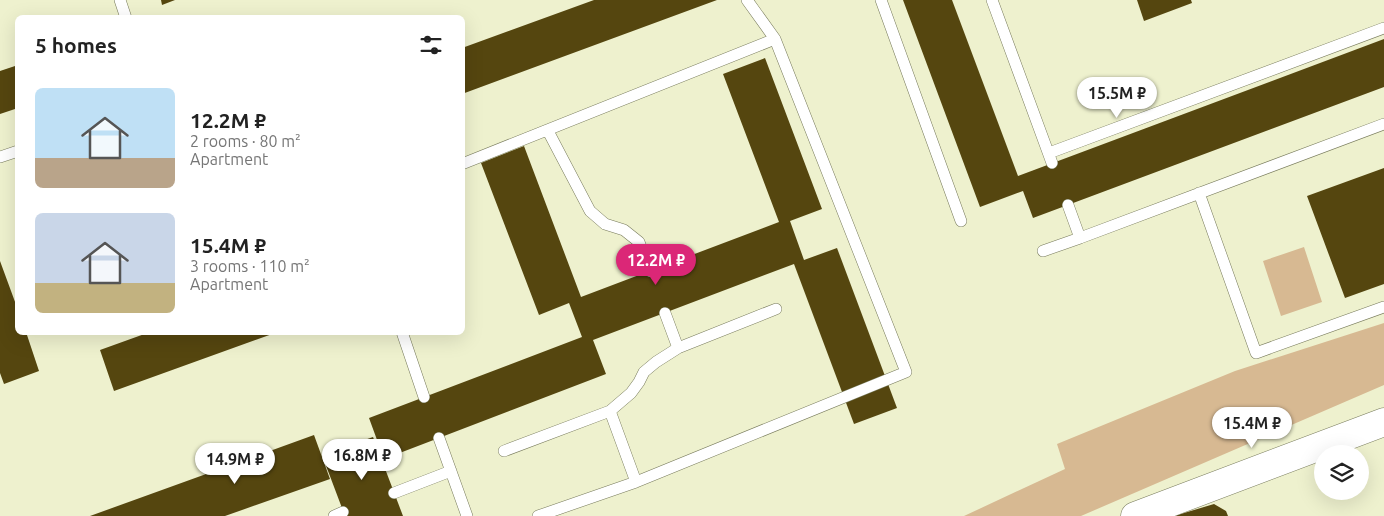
<!DOCTYPE html>
<html lang="en">
<head>
<meta charset="utf-8">
<style>
	body { margin:0; font-family:Ubuntu,sans-serif; background:#f6f6f6; color:#222; height:100vh; display:flex; flex-direction:column; font-size:19px; white-space:nowrap }
	* { box-sizing:border-box; margin:0 }
	p { font-size:16px; color:#767676 }
	.icon { flex:none; width:28px; height:28px; fill:none; stroke:currentColor; stroke-width:2; stroke-linecap:round; stroke-linejoin:round }
	.map { position:relative; flex:1; overflow:hidden }
	.sheet { position:absolute; left:15px; top:15px; width:450px; height:320px; display:flex; flex-direction:column; background:#fff; border-radius:8px; box-shadow:0 5px 20px #0002 }
	.sheet>* { flex:none }
	.fabs { position:absolute; left:1314px; top:445px; display:grid; gap:10px }
	.fabs a { display:grid; place-items:center; width:55px; height:55px; border-radius:50%; background:#fff; box-shadow:0 5px 20px #0002; font-size:25px }
	.price { position:absolute; translate:-50% -42px; padding:0 11px; border-radius:18px; background:#fff; color:#222; font-size:16px; line-height:32px; filter:drop-shadow(0 1px 2px #0008) }
	.price::after { content:''; position:absolute; left:50%; top:30px; width:15px; height:11px; margin-left:-8px; background:inherit; clip-path:polygon(0 0,100% 0,50% 100%) }
	.price.current { background:#db2777; color:#fff }
	ul { padding:0; list-style:none }
	li { display:flex; align-items:center; gap:15px; height:125px; padding:0 20px }
	li span { display:grid; place-items:center; flex:none; width:140px; height:100px; border-radius:8px; color:#555 }
	li>.icon { margin-inline-start:auto }
	span .icon { width:60px; height:60px; fill:#fffc; stroke-width:1 }
	li b { font-size:21px }
	h2 { display:flex; justify-content:space-between; align-items:center; height:60px; padding:0 20px; font-size:21px }
	.map>svg:first-child { display:block }
	.grass { fill:#d7b992 }
	.building { fill:#55460f }
	.lines { fill:none; stroke-linecap:round; stroke-linejoin:round }
	.service-casing { stroke:#777a5b; stroke-width:12 }
	.tertiary-casing { stroke:#777a5b; stroke-width:29 }
	.service { stroke:#fff; stroke-width:11 }
	.tertiary { stroke:#fff; stroke-width:28 }
</style>
</head>
<body>
<div class="map">
<svg width="1384" height="516" viewBox="0 0 1384 516">
	<rect width="100%" height="100%" fill="#eef1ce"/>
	<path class="grass" d="M1304,247L1322,302L1281,316L1263,261Z
		M1384,323V385L1081,516H964L1065,469L1057,444L1235,371Z"/>
	<path class="building" d="M161,0H175L162,5Z
		M594,0H717L462,94V48Z
		M903,0H952L1018,176L1384,39V87L1033,218L1023,191L980,207Z
		M1137,0H1191L1192,3L1144,21Z
		M765,58L822,209L790,221L804,260L837,248L897,408L854,424L794,264L593,340L606,374L384,459L369,418L582,337L569,303L539,315L481,163L524,146L581,297L779,222L723,74Z
		M18,65V108L0,114V71Z
		M1384,168V284L1345,298L1307,196Z
		M0,261L18,310V332H26L39,371L4,384L0,373Z
		M150,332H275V333L114,391L100,350Z
		M314,435L330,479L225,516H90Z
		M373,437L403,516H345L322,455Z
		M1214,504L1226,511L1228,516H1174Z"/>
	<g class="lines">
		<g class="service-casing">
			<path id="service" d="M120,0L126,18
				M881,0L961,221
				M992,0L1052,163
				M548,131L590,211L605,224L624,230L639,242L650,271
				M1049,153L1384,28
				M0,157L18,151
				M462,164L775,39
				M1199,193L1256,353L1384,307
				M1068,205L1080,238L1384,124
				M1043,251L1080,238
				M665,313L678,348
				M402,332L424,397
				M610,411L636,482
				M439,438L467,516
				M504,451L610,411L631,393L639,382L644,372L656,362L678,348L776,309
				M394,493L451,471
				M334,516L343,512
				M538,516L636,482L906,372L775,39L747,0"/>
		</g>
		<g class="tertiary-casing">
			<path id="tertiary" d="M1135,516L1384,422"/>
		</g>
		<use href="#service" class="service"/>
		<use href="#tertiary" class="tertiary"/>
	</g>
</svg>
<div class="fabs">
<a><svg class="icon" aria-label="layers" viewBox="0 0 24 24"><path d="M12 4l9 5-9 5-9-5zM3 14l9 5 9-5"/></svg></a>
</div>
<b class="price" style="left:1117px;top:119px">15.5M ₽</b>
<b class="price current" style="left:656px;top:286px">12.2M ₽</b>
<b class="price" style="left:1252px;top:449px">15.4M ₽</b>
<b class="price" style="left:362px;top:481px">16.8M ₽</b>
<b class="price" style="left:235px;top:485px">14.9M ₽</b>
<section class="sheet">
<h2>5 homes<svg class="icon" aria-label="filters" viewBox="0 0 24 24"><path d="M4 7h16M4 17h16"/><circle cx="9" cy="7" r="2"/><circle cx="15" cy="17" r="2"/></svg></h2>
<ul>
<li><span style="background:linear-gradient(#bfe0f5 70%,#b9a48a 0)"><svg class="icon" aria-label="home" viewBox="0 0 24 24"><path d="M3 11l9-7 9 7M6 9v11h12V9"/></svg></span><div><b>12.2M ₽</b><p>2 rooms · 80 m²</p><p>Apartment</p></div></li>
<li><span style="background:linear-gradient(#c9d6e8 70%,#c2b280 0)"><svg class="icon" aria-label="home" viewBox="0 0 24 24"><path d="M3 11l9-7 9 7M6 9v11h12V9"/></svg></span><div><b>15.4M ₽</b><p>3 rooms · 110 m²</p><p>Apartment</p></div></li>
</ul>
</section>
</div>
</body>
</html>
